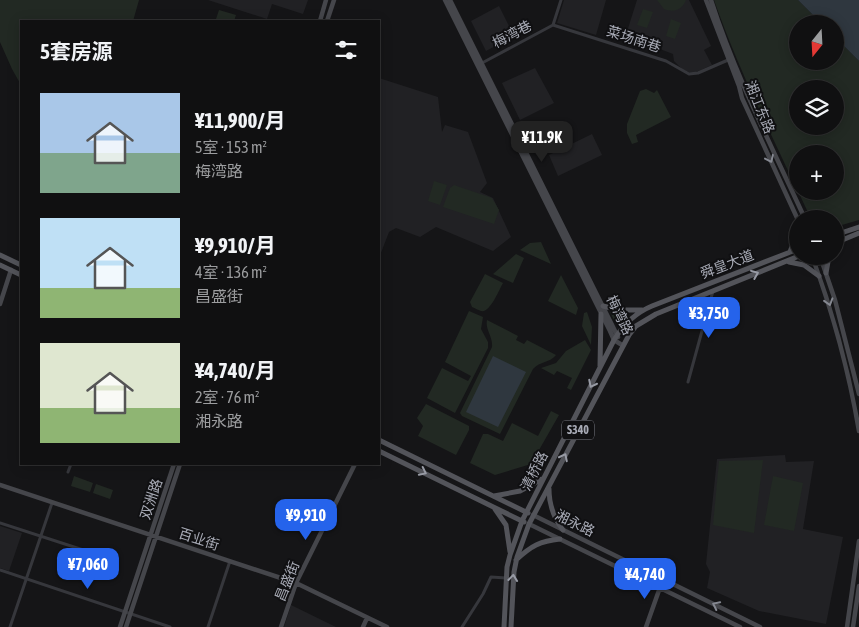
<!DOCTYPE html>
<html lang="zh">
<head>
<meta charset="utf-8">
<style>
	body { margin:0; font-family:"Asap Condensed","Noto Sans SC",sans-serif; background:#1e1e1f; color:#f1f3f6; height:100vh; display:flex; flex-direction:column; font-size:19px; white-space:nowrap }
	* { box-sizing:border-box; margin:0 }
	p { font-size:16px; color:#9c9d9f }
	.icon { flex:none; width:28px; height:28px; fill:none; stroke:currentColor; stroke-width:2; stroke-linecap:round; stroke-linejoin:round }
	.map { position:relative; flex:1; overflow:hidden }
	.details { position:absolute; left:20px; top:20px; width:360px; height:445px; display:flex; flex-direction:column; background:#101011; border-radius:0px; box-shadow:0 2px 12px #0003,0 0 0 1px #303031 }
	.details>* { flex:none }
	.needle { width:32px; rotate:198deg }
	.buttons { position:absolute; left:789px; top:15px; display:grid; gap:10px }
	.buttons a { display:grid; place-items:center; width:55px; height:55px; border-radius:50%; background:#101011; box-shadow:0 2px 12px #0003,0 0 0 1px #303031; font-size:25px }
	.price { position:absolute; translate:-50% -42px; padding:0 11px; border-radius:10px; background:#2563eb; color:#fff; font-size:16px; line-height:32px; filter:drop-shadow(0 1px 2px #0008) }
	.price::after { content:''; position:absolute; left:50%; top:30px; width:15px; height:11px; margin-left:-8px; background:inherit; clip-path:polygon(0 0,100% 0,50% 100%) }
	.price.on { background:#222; color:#fff }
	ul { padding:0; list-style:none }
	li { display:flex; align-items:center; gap:15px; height:125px; padding:0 20px }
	li span { display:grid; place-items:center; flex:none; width:140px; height:100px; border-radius:0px; color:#555 }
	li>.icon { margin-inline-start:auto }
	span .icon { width:60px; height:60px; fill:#fffc; stroke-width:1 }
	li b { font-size:21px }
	h2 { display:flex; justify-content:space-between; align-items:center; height:60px; padding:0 20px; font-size:21px }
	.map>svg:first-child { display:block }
	.built { fill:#212124 }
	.green { fill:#222923; fill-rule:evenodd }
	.water { fill:#2f373f }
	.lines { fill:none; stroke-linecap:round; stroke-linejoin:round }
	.street { stroke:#36373c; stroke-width:3 }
	.secondary { stroke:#45464b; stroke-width:4.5 }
	.primary { stroke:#53545a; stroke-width:5 }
	.oneway { stroke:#858891 }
	.oneway2 { stroke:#979aa4 }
	.labels { text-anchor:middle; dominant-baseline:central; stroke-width:4; stroke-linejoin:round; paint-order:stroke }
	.shield { fill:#101012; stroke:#7a7c85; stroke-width:1 }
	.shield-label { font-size:12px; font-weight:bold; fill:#a8abb6 }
	.street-label { font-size:14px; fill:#a8abb6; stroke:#101012 }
</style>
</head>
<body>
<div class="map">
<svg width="859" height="627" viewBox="0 0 859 627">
	<rect width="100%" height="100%" fill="#151517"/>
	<path class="built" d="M208,0H308L303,14L272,4L267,19Z
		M564,0H606L596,35L557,23Z
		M637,0H689L711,46L704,50L712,65L694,73L688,72L682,69L674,61L673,54L644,43L642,46L624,41Z
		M499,6L514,36L486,51L471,21Z
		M535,68L554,103L520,120L502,83Z
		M379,78L438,97L442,132L445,125L468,132L487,183L480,192L493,198L511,237L493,251L436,227L420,237L396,228L389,232L379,258Z
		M592,134L602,155L558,176L549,155Z
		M785,455L786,462L814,461L803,529L843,537L826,624L759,611L707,588L710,572L706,564L717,459Z
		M0,526L22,533L9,571L0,568Z
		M291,605L336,627H284Z"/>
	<path class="green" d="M0,0H139L133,21H21V85L12,69L0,42Z
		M657,0H686C682,10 674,13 664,9Z
		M714,0H798L822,24H798V61H835V37L859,61V220L835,227V219H811L798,191H835V154H798L797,190C768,127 737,66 714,0ZM798,89H835V126H798Z
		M643,9L653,12L647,28L637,25Z
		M219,10L236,15L234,21H223L216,19Z
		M671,19L681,23L675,39L666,36Z
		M646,89L654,93L657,90L671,117L636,135L638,142L632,144L627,133V124L640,91Z
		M434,181L447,185L440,205L428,201Z
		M454,185L492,198L499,210L494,224L443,207L450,188Z
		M541,242L551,264L520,250L530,243Z
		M516,254L524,258L513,283L493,274Z
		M485,274L503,283C499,290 492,308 484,311C481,312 475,308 472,307L470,302Z
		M561,275L578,308L576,315L548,301Z
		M469,311L483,317L481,329L488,342V348L455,413L427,398L442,368L468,381L471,376L445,362Z
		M587,312L592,327L591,345L582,326L584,313Z
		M610,312L627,313L616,324Z
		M487,320L518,336L516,340L524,344L527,340L556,355C550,363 540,361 533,369L500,434L462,416L460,413L492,347C493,336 485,330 487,320Z
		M585,340L591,350L571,390L567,388L572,378L557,371L554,375L541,368L556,363L566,351Z
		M426,404L469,426V430L456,455L418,436L423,426L417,418Z
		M551,411L559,415L531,464L495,475L470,463L483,434H488L503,441L512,423L538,436Z
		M763,460L754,533L713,525L719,461Z
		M74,476L93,483L90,492L71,486Z
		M773,476L803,483L794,531L764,525Z
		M96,484L113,490L110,499L93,493Z"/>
	<path class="water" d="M798,0H859V61L835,37V24H822Z
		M493,356L526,372L498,427L466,412Z"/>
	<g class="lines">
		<path class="street" d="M561,0L553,25L666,61L689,74L698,73L728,60
			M482,63L553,25
			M688,382L713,291
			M68,472L71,464
			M0,523L111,559
			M0,570L170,627
			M10,627L52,503
			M208,627L230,561
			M462,627L483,594L491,577L506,578"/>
		<path class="secondary" d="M445,0L610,331L614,340L622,345
			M450,0L618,337
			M706,0L739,86L742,98L798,220
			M711,0C735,75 772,147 805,219
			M320,21L326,0
			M327,21L334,0
			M812,256C833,313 849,372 859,431
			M820,256L835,300L859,394
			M0,304L11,270
			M0,485L296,583L387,627
			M533,515L760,627
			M529,524L740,627
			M120,627L174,464
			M126,627L180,464
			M281,627L296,583L355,464
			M363,627L367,618
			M646,627L663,579
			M847,627L859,541
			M853,627L859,586"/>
		<path class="primary" d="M835,235L859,227
			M835,243L859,233
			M790,252L798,231
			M0,255L21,265
			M789,262L804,265L819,276
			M0,265L21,275
			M826,273L829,256
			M603,306L619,310H642
			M600,366L601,314
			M379,440L528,513
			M379,451L524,522
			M549,489C549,505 553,517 563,530
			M494,496L520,491L542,479
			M495,509L506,525L510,552
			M516,560C531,546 540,541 560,539
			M504,627L507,567L510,555L522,521L614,340C623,325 635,313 652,306L798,249
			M511,627L514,572L517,557L529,524L629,335L636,326L656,314L799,256"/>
	</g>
	<defs><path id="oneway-chevron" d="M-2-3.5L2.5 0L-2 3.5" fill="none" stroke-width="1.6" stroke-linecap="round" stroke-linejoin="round" transform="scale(1.25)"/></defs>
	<g class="oneway">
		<use href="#oneway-chevron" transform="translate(770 159) rotate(65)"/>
		<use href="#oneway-chevron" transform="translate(829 302) rotate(73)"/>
		<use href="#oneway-chevron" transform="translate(716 605) rotate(-154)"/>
	</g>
	<g class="oneway2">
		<use href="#oneway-chevron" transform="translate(755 274) rotate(-22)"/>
		<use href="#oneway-chevron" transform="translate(592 384) rotate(117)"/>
		<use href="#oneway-chevron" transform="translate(564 457) rotate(-63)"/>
		<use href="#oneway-chevron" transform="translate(423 472) rotate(26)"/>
		<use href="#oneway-chevron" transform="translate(513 578) rotate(-84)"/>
	</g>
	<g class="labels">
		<rect class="shield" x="562" y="420.5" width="32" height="19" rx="4"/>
		<g class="shield-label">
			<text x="578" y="430">S340</text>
		</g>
		<g class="street-label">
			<text transform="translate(512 34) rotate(-28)">梅湾巷</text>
			<text transform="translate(634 39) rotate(18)">菜场南巷</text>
			<text transform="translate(760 107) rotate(68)">湘江东路</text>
			<text transform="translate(727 264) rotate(-21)">舜皇大道</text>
			<text transform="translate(620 315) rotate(64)">梅湾路</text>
			<text transform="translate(534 471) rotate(-63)">清桥路</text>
			<text transform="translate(151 499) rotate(-72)">双洲路</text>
			<text transform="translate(575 523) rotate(26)">湘永路</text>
			<text transform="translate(199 539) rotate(18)">百业街</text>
			<text transform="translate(287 581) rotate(-68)">昌盛街</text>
		</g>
	</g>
</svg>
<div class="buttons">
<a><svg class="needle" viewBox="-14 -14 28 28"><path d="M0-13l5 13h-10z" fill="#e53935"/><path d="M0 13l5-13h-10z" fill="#9c9d9f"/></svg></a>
<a><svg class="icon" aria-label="layers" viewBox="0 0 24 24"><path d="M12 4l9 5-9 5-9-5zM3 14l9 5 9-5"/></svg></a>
<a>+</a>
<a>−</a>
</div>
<b class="price on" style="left:542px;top:163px">¥11.9K</b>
<b class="price" style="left:709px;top:339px">¥3,750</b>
<b class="price" style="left:306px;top:541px">¥9,910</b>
<b class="price" style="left:88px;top:590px">¥7,060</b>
<b class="price" style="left:645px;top:600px">¥4,740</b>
<section class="details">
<h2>5套房源<svg class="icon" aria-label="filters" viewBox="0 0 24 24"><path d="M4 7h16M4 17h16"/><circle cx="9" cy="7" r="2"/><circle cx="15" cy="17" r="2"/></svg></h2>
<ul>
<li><span style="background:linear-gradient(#a9c7e8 60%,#7fa58c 0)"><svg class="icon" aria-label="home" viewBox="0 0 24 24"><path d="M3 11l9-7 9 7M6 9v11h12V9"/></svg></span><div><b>¥11,900/月</b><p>5室 · 153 m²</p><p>梅湾路</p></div></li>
<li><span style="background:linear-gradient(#bfe0f5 70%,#8fb573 0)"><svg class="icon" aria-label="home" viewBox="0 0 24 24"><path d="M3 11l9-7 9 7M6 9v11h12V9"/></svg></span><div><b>¥9,910/月</b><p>4室 · 136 m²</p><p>昌盛街</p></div></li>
<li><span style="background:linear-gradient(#dfe7d0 65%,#8fb573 0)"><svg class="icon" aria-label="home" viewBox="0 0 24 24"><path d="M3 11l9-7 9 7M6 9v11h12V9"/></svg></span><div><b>¥4,740/月</b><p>2室 · 76 m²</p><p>湘永路</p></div></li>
</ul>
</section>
</div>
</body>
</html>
